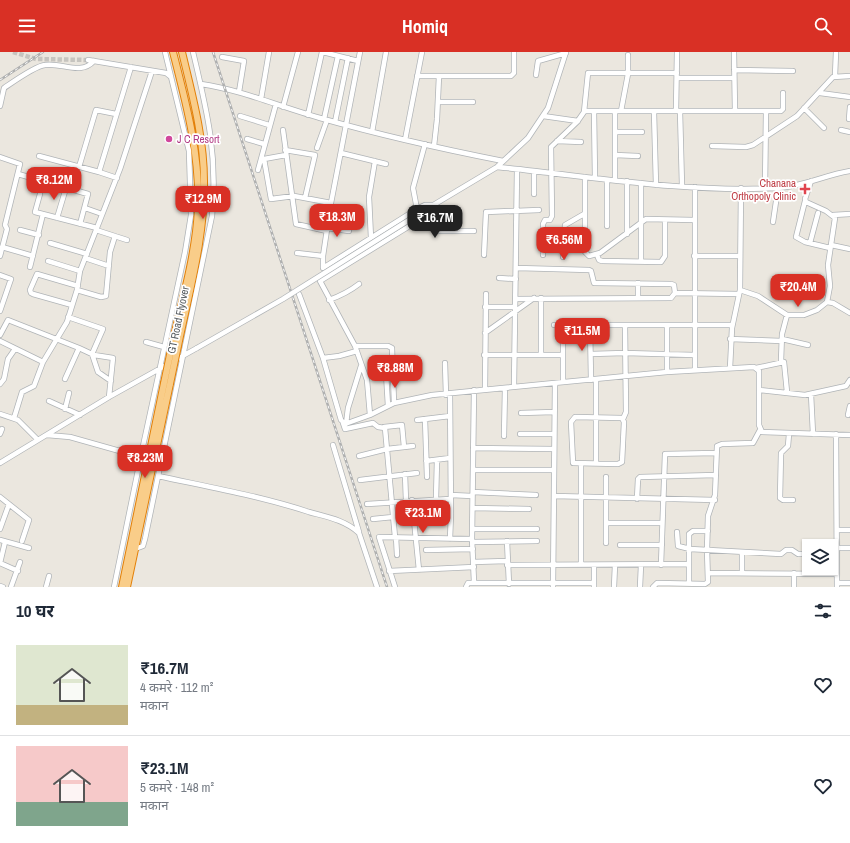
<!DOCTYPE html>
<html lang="hi">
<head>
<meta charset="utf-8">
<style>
	body { margin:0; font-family:"Archivo Narrow","Noto Sans Devanagari",sans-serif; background:#f2f2f3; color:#1f2937; height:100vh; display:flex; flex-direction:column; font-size:15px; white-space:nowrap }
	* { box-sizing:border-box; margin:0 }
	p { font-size:13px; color:#747a83 }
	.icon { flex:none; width:22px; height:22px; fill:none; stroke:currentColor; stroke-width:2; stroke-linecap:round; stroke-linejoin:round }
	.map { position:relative; height:535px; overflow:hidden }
	.panel { display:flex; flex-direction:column; background:#fff; flex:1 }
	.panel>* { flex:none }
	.controls { position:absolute; left:802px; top:487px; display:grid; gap:8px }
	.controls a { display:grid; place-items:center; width:36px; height:36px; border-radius:0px; background:#fff; box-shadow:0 1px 3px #0004; font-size:20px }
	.price { position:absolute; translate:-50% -34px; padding:0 9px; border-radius:8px; background:#d93025; color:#fff; font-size:13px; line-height:26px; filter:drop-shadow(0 1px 2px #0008) }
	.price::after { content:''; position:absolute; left:50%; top:24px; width:12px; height:9px; margin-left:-6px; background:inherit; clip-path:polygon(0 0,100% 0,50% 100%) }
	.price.active { background:#222; color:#fff }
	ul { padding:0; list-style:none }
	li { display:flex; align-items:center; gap:12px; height:100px; padding:0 16px }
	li+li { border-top:1px solid #e0e1e3 }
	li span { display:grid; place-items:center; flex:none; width:112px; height:80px; border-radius:0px; color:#555 }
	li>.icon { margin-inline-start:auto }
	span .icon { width:48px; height:48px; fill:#fffc; stroke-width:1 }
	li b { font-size:17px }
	h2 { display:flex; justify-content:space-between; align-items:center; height:48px; padding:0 16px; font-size:17px }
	header { display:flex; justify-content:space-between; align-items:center; height:52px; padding:0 16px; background:#d93025; color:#fff; font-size:18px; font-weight:800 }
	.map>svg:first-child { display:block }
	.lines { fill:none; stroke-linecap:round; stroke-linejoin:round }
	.minor-tunnel { stroke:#c6c4bf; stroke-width:4.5; stroke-dasharray:4.5 2; stroke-linecap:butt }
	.minor-casing { stroke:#b0b4b7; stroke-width:6 }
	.highway-casing { stroke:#e38008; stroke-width:8 }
	.minor { stroke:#fff; stroke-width:4.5 }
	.highway { stroke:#f9cd89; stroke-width:6 }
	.rail-casing { stroke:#afb0b0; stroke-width:2.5 }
	.rail { stroke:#fff; stroke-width:1; stroke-dasharray:3; stroke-linecap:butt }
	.minor-bridge-casing { stroke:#b0b4b7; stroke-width:6; stroke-linecap:butt }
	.highway-bridge-casing { stroke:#e38008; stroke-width:8; stroke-linecap:butt }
	.minor-bridge { stroke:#fff; stroke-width:4.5 }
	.highway-bridge { stroke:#f9cd89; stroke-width:6 }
	.hotel-dot { fill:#d1479c; stroke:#fff; stroke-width:1.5 }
	.health-dot { fill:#e0444e; stroke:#fff; stroke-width:1.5 }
	.labels { text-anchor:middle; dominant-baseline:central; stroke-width:3.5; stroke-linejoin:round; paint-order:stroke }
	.hotel-label { font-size:11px; fill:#b23c85; stroke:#fff; text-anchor:start }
	.health-label { font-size:11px; fill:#be3a42; stroke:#fff; text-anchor:end }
	.street-label { font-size:11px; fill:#585d60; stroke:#fff }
</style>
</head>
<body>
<header><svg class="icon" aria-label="menu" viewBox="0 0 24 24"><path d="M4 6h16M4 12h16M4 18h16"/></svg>Homiq<svg class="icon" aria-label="search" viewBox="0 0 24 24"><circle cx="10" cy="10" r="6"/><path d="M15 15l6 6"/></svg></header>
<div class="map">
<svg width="850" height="535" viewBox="0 0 850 535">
	<rect width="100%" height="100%" fill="#ebe7df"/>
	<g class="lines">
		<path class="minor-tunnel" d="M13,0L36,7L88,8"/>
		<g class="minor-casing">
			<path id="minor" d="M323,0L358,9
				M360,0L331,151L323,204V216L417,157L425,153H434
				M734,0L735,59
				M222,5L244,9L239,40
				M88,8L166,21L171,25
				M734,18L793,19
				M536,23L538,9L566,1
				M417,24H511L514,21V0
				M835,24L836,0
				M677,26H734
				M201,32C242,38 280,55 320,66C380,83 442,97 503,109
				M820,41L850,45
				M261,47L269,0
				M438,50H473
				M0,54L4,36C13,30 35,14 45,13C62,10 80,24 94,9
				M283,55L298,0
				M804,56L824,76
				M584,59H781L783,57V41
				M594,59L595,126
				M615,59V128
				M621,59L628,22V3
				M676,59L677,0
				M680,59L682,134
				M654,60L656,133
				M308,63L322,0
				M240,64L269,73
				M543,64L578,69
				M324,67L338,4
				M849,67L850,55
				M335,70L348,6
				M283,78L296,172L327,179
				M841,78L850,80
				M372,80L386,0
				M615,80H642
				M247,87L264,92
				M405,88L422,0
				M557,89L581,90
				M434,94L437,67L439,24
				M712,94L746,95L753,93L797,64L833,25L850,24
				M317,96L327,68
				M285,98L315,103L305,146
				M341,101L386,112
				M286,103L264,107L271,147L294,144L331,151
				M615,103L638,104
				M39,104L99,120
				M0,105L20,112L5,173L7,177L0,204
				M79,115L96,58L116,62
				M497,115C589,124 683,141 776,136C802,135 825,123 850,119
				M258,118L276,52
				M18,122L88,142L80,172
				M585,125V200L589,204L600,201L646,167L694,168
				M117,126L99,120L131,15
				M607,128V174
				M627,129V182
				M811,129L805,147L806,150L826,159L835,166L828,213L830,234L827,250
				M695,135V318
				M765,136L766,60
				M40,142L35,160L97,176
				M534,142V119
				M805,149L796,185L805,190L830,196
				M434,153L435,179H474
				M85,156L102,162
				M417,157L413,136L425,92
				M425,158L497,115L528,86L548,56L566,0
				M833,163L850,162
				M57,166L66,136
				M773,170L778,136
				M327,176L349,179
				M20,178L39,183
				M96,178L127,188
				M371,186L369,145L375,109
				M50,191L87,202
				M810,191L818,161
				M831,193L850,197
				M2,195L33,204
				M297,201L323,204
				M484,203L486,160L539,158
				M543,203V172L545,168H550L552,164L551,95L577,70L584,60L588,21H677
				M597,203L599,208L602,209L661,210L665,204V168
				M694,204H739
				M563,205L565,173L584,162
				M85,206L109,214
				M48,209L80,219
				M641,209V131
				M30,215L43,162
				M0,223L11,227L0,259
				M499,226L516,227
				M77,238L101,245L106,244L110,200L115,184
				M740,238L758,244L787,263H804L817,258L827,250L833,251L850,261
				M675,241L739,242
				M299,242L323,306L341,368L345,372L370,363L394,351L432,343L667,320L754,315L759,319V373L762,380L850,383
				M638,245V231
				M541,246V303
				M516,247L671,246L675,241L674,233L671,232L594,231L591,219L589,218L517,216
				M329,248C340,244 350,239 359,232
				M72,253L33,242L31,241L30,238L37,222L78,234
				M485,255H515
				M68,265L103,277L92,302L98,320L111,329
				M554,273H732
				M590,273L591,328
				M667,273V320
				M485,281L534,246
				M0,283L8,268L79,296L65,327
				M563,283V330
				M730,287L782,289
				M782,287L808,293
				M0,289L43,310
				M146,290L164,295
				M355,294H388L392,296L394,351
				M79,296L94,303L113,306L109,345
				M591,302L625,301L695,303
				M484,303H562
				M323,306L339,304L357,299
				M781,309L782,282L787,263
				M445,311L446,343
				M730,316L732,276L740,238L741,136
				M756,316L784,310L787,340
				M386,321L388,354
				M596,327V411
				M0,332L4,327L8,307L15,297
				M514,335L517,117
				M485,337L486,242
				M759,338L805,343L846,334L850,328
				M811,342L813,382
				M49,349L80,363
				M65,357L69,341
				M521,361L554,360
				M0,362L18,368L38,388
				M370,363L367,328L355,294L320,229L429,162L434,153
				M848,363L850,354
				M575,365L622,366L624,370L622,410L618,412L573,411L571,370Z
				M14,366L22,340L34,334L43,310L67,270L77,238L80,219L120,117L152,19
				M425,367L427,425
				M623,367L626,360L625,273
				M417,368L450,364
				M343,371L345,377L373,371L378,375L385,376L395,485
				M346,372L348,356L361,314
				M384,375L402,373L404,395
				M0,382L2,377
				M520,382H554
				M789,382L788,394L781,401L780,446L783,448H793
				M836,382L837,535
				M47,383L70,385L141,405
				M504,384L505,336
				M333,393L359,480
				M473,396L554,397
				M359,404L387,397L413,394
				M426,409L450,406
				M0,411L109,345L197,296
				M581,412V513
				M473,418H554
				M405,422L406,449
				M158,424C209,435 260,444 309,460C327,465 345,468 359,481L377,535
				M606,425V491
				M360,428L417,421
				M473,440L536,443
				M451,443L472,444
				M554,444L715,448
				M0,445L29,468L22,489
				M436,447L437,408
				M637,447L638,427L640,425L716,423
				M412,448L419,518
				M367,452L450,447
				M473,456L529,457
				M422,465L451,462
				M373,467L393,465
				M606,471H662
				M0,477L9,452
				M472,477H537
				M837,478H850
				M677,480L678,494L690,497L781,502L786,498H792L798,502H809
				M396,485L397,503
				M450,487L451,462L450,342
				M0,488L29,496
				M507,489L509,532
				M472,490L537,489
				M620,493H662
				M837,496H850
				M135,497L143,494L145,487L212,164C218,103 207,59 193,0
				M426,498L473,497
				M742,500V521
				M473,510L507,509
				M0,511L5,490
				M0,511L18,519
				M507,513L689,512
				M661,513L665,402L716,401
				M389,519L474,515
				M708,521L837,522
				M474,530L472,487L474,338
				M689,531V482L693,479H708
				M837,531H850
				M0,534L3,535
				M11,535L20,510
				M46,535L49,524
				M114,535L143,394L185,200L191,163L189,99L165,0
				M395,535L379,485L472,487
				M466,535L468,531H594
				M553,535L555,331
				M594,535V513
				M614,535L615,513
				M640,535L641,513
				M653,535L657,531L705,532L708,530L707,498L708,464L715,443L717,394L722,392L753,391L760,378
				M794,535V521"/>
		</g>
		<g class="highway-casing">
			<path id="highway" d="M172,293C182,248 196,202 198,156C200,102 186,51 173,0
				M178,294C189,240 205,185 204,129C204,85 192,42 182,0
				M122,535L164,331
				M127,535L170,332"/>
		</g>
		<use href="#minor" class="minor"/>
		<use href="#highway" class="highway"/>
		<g class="rail-casing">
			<path id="rail" d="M213,0L387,535
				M0,28L43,0"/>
		</g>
		<use href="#rail" class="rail"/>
		<g class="minor-bridge-casing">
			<path id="minor-bridge" d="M197,296L283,247L425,158"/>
		</g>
		<g class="highway-bridge-casing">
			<path id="highway-bridge" d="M164,331L172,293
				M170,332L178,294"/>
		</g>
		<use href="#minor-bridge" class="minor-bridge"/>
		<use href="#highway-bridge" class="highway-bridge"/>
	</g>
	<circle class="hotel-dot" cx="169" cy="87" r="4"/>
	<path class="health-dot" d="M803 131h4v4h4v4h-4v4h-4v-4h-4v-4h4z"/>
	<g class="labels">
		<g class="hotel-label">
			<text x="177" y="87">J C Resort</text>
		</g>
		<g class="health-label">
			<text x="796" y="131">Chanana<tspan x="796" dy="13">Orthopoly Clinic</tspan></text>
		</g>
		<g class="street-label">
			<text transform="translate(178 268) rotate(-78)">GT Road Flyover</text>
		</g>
	</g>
</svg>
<div class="controls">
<a><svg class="icon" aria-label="layers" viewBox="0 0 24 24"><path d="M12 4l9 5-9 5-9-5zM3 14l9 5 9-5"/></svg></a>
</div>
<b class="price" style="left:54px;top:149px">₹8.12M</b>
<b class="price" style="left:203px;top:168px">₹12.9M</b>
<b class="price" style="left:337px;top:186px">₹18.3M</b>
<b class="price active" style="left:435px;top:187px">₹16.7M</b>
<b class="price" style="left:564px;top:209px">₹6.56M</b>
<b class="price" style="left:798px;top:256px">₹20.4M</b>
<b class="price" style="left:582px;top:300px">₹11.5M</b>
<b class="price" style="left:395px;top:337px">₹8.88M</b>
<b class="price" style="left:145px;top:427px">₹8.23M</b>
<b class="price" style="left:423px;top:482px">₹23.1M</b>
</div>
<section class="panel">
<h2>10 घर<svg class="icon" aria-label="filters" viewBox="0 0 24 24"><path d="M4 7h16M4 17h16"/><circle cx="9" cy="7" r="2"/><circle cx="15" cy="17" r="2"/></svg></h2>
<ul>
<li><span style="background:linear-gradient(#dfe7d0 75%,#c2b280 0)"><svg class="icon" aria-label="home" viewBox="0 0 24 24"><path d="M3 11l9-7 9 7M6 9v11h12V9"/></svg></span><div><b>₹16.7M</b><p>4 कमरे · 112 m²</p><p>मकान</p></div><svg class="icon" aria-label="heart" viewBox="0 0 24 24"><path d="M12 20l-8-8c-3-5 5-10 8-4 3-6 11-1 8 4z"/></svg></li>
<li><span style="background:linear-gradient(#f6c9c9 70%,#7fa58c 0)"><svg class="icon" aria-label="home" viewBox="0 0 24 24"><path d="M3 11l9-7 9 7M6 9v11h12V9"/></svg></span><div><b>₹23.1M</b><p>5 कमरे · 148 m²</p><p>मकान</p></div><svg class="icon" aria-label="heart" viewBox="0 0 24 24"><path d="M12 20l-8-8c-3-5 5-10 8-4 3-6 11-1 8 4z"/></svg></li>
</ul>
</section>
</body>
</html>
